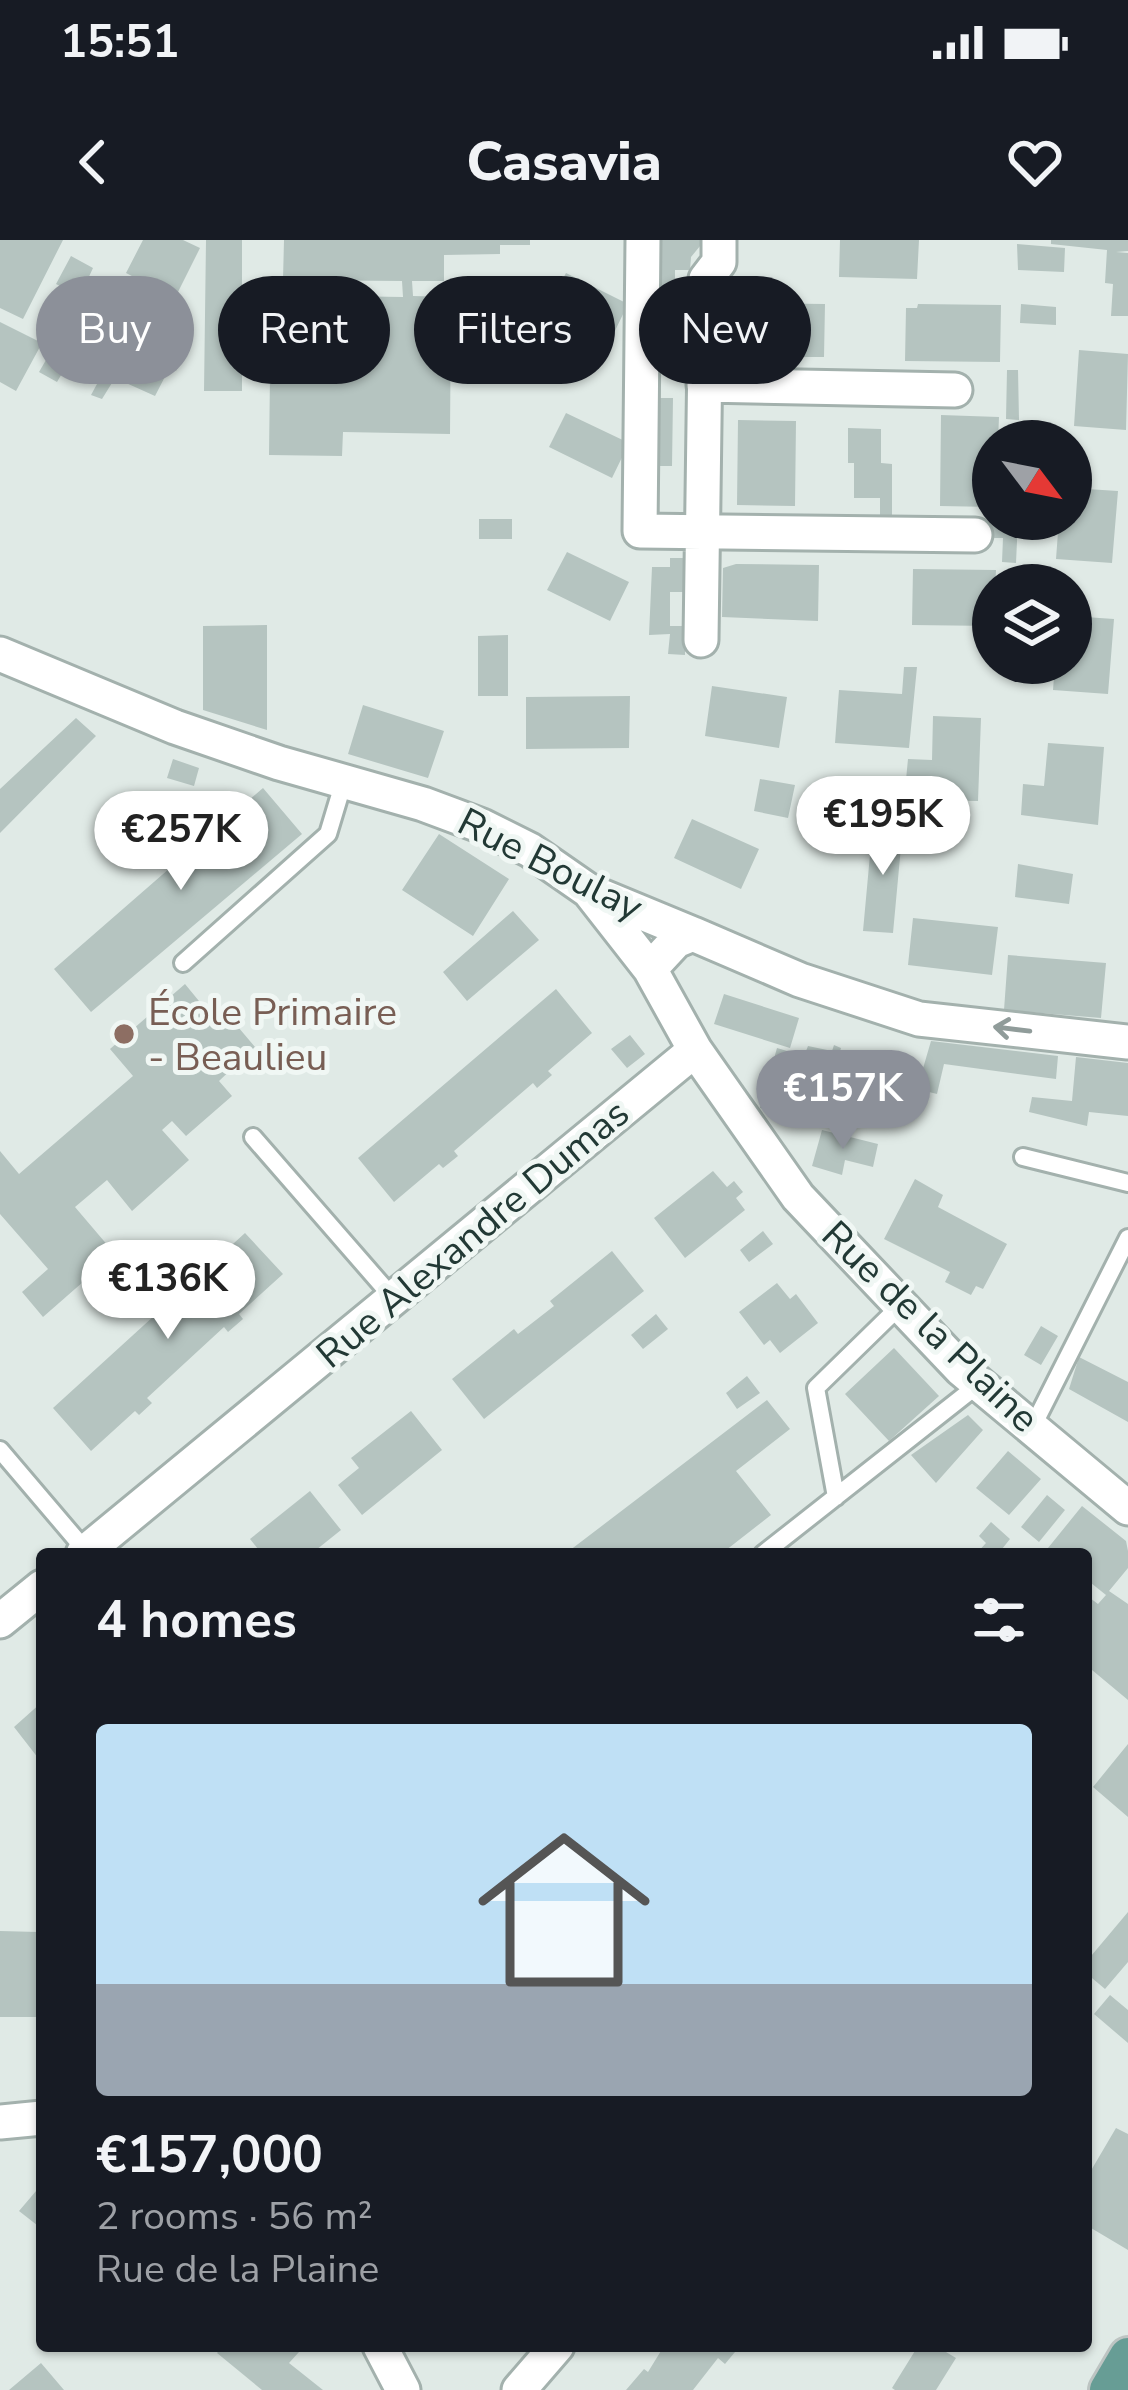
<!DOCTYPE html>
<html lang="en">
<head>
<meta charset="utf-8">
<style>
	body { margin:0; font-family:"Nunito Sans",sans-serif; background:#242831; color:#f1f3f6; height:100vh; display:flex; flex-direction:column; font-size:45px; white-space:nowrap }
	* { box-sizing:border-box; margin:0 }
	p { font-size:39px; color:#9ea1a6 }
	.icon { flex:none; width:66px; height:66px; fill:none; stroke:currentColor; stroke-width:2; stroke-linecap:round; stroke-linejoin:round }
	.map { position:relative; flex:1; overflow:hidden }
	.details { position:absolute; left:36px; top:1308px; width:1056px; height:804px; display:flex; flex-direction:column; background:#171b24; border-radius:12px; box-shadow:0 3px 9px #0004 }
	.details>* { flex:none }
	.banner { position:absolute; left:36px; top:36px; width:1056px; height:108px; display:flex; gap:24px }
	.needle { width:78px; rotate:122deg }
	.controls { position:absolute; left:972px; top:180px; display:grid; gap:24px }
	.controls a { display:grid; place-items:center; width:120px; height:120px; border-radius:50%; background:#171b24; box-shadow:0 3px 9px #0004; font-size:60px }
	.price { position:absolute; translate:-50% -102px; padding:0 27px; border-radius:42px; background:#fff; color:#222; font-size:39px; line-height:78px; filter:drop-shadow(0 3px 6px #0008) }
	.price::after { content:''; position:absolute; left:50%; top:72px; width:36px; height:27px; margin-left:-18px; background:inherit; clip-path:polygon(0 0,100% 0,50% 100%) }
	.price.active { background:#8c9099; color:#fff }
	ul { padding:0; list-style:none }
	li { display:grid; align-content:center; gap:24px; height:636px; padding:0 60px }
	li+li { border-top:3px solid #363941 }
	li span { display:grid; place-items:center; height:372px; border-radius:12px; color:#555 }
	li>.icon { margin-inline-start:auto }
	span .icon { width:216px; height:216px; fill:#fffc; stroke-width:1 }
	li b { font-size:51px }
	h2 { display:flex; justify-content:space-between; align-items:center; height:144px; padding:0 60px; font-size:51px }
	.tag { padding:0 42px; border-radius:54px; background:#171b24; box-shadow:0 3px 9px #0004; font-size:42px; line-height:108px }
	.tag.active { background:#8c9099; color:#fff }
	.status { display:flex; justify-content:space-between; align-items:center; height:84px; padding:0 60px; background:#171b24; direction:ltr }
	.status svg { height:33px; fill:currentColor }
	header { display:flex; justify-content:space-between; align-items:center; height:156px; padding:0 60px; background:#171b24; font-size:54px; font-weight:800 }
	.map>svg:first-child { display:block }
	.building { fill:#b5c4c0 }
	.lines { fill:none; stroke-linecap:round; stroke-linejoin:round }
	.lane-casing { stroke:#a3b1ad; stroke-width:22 }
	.street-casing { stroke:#a3b1ad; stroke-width:39 }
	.primary-casing { stroke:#bdc4c2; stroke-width:42 }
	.lane { stroke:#fff; stroke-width:16 }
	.street { stroke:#fff; stroke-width:33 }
	.primary { stroke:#679d95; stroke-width:36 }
	.oneway { stroke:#909c9a }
	.education-dot { fill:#8d6e63; stroke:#f0f7f4; stroke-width:4.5 }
	.labels { text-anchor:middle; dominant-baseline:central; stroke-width:10; stroke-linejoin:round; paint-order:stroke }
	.street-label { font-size:39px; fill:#223935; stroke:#f0f7f4 }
	.education-label { font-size:39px; fill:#785e54; stroke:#f0f7f4; text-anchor:start }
</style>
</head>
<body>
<div class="status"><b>15:51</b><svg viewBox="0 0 49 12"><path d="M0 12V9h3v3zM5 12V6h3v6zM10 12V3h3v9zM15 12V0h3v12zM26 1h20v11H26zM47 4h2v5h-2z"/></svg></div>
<header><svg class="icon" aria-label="back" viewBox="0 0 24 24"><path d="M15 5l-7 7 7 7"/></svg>Casavia<svg class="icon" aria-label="heart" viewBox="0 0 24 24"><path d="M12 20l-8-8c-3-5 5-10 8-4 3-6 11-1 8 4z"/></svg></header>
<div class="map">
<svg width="1128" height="2150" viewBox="0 0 1128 2150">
	<rect width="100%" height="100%" fill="#e0eae6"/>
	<path class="building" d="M0,0H63L23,79L0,68Z
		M143,0H183L200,8L175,58L126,33Z
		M206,0H242V151H204Z
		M284,0H530V5H500V14L444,15V41H412L413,56L451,57L450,194L343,192L342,216L269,215L271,55L403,57L402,41L283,40Z
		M656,0H705L691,17L690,30H675V57L656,56Z
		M840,0H919L917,39L839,37Z
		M1051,0H1128V11L1116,12L1128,13V76H1111L1113,44L1105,43L1107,10L1051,4Z
		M1017,4L1065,8L1064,32L1018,30Z
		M71,16L93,28L80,56L56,44Z
		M566,33L628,64L610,101L547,69Z
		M674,63H690L689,110H674Z
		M738,63L825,64L824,117H738Z
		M918,64L1001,65L1000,122L905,121L906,68H917Z
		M1021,64L1056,67V85L1020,83Z
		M89,67L184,116L176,131L170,127L155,156L115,138L102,159L91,155L103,133L80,121L86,110L71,101Z
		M0,82L42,103L16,151L0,142Z
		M53,108L71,118L57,142L39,132Z
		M1079,110L1128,114L1126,190L1074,186Z
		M1007,130H1018L1019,180L1006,179Z
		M654,158H673L672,226H654Z
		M566,173L629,203L612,238L549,207Z
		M941,175L999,177L998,201H993V267L940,266Z
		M738,180L796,181L795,266L737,265Z
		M848,188L881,189V223L892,224V284H880V258H854V223H848Z
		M1071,248L1118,251L1112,323L1056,319L1059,279H1071Z
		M479,279H512V299H479Z
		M991,279H1018L1016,323L1002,322L1003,298H990Z
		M567,312L629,342L610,381L547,350Z
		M670,318H688L686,352H670V386H685V415L668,414L670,394L649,395L652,327H670Z
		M736,324L819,325L818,381L722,377L723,328Z
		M913,329L996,330L993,386L912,385Z
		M1071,376L1114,379L1108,454L1053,450L1055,423H1071Z
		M267,385V490L203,470V386Z
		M508,395V456H478V396Z
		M904,427H917L909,508L835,503L839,450L902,454Z
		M712,446L787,457L779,508L705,496Z
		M630,456L629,508L526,509V457Z
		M363,465L444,491L428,538L348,514Z
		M933,476L981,478L978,561L905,560L904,569L888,567L890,549L905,550L908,519L932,520Z
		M76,478L96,496L0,593V549Z
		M1048,503L1104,507L1098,585L1021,575L1023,544L1044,546Z
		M173,519L199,528L194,546L167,538Z
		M760,539L795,545L788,578L754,571Z
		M263,548L302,594L91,772L54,729L201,601L191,591L192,569L211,553L233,554L243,565Z
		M692,579L759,609L741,649L674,618Z
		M873,582L903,585L893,693L863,691Z
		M439,594L509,639L473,696L402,650Z
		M1018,624L1073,634L1069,664L1015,657Z
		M513,671L539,700L467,761L443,732Z
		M913,678L998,687L992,735L908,725Z
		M1008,715L1106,723L1101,778L1004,770Z
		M185,744L208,772L192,786L196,790L222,768L255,807L219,841L232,856L186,896L172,881L162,890L189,920L132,971L107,940L75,967L115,1014L43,1077L22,1052L48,1029L0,974V911L19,934L133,836L110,809Z
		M556,749L592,793L548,831L552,835L537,848L533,843L454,911L458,916L443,928L439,924L394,962L358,918Z
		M724,754L799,778L790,808L714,784Z
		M630,795L645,814L627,828L611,809Z
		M931,801L1058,816L1056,839L944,824L937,854L917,849Z
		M834,805L841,808L818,884L760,868L777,808L804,816L808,806L832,811Z
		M1076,817L1128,823V876L1089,872L1087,886L1029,872L1032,857L1072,861Z
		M822,890L878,904L873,927L845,920L842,935L812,926Z
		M713,931L727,947L734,941L743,952L736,958L745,970L685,1018L654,978Z
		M915,939L943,955L938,967L1007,1004L983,1049L976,1046L971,1055L945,1042L950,1032L884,999Z
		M763,991L773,1004L749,1022L740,1010Z
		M245,993L283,1034L239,1074L243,1079L228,1092L224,1087L147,1158L152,1163L139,1175L135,1171L91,1211L53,1168Z
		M612,1011L644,1051L484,1179L452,1139L514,1089L518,1094L554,1066L550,1061Z
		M777,1043L790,1059L796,1054L818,1083L780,1113L770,1100L764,1105L739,1072Z
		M656,1074L668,1089L643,1109L631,1095Z
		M1041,1086L1058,1096L1041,1125L1024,1115Z
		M894,1108L939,1156L889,1201L845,1154Z
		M1079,1117L1128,1142V1182L1069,1149Z
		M747,1136L760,1153L737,1169L726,1153Z
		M767,1160L790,1189L736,1231L771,1275L721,1314H565Z
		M411,1171L442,1210L362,1275L338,1245L359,1228L351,1218Z
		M968,1175L983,1190L936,1243L911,1215Z
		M1008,1211L1041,1239L1009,1275L976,1248Z
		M310,1251L341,1290L311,1314H262L250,1299Z
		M1047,1255L1065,1270L1039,1302L1021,1287Z
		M1082,1266L1126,1301L1128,1311V1328L1109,1351L1128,1364V1460L1086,1425V1355L1098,1364L1106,1355L1086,1339V1314H1056L1048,1308Z
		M991,1282L1010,1299L998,1314H976L986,1303L979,1296Z
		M42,1462V1523L14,1487Z
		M1128,1504V1577L1093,1547Z
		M1128,1672V1722L1105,1749L1086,1733V1722Z
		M38,1676H42V1789H37L36,1777H0V1691L38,1692Z
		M1110,1755L1128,1770V1803L1094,1774Z
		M1116,1888L1128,1894V2010L1086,1985V1939Z
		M42,1944V1989L19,1971Z
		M223,2106H292L299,2112L289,2123L323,2150H262L217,2113Z
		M664,2106H740L725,2124L718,2118L693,2150H626L644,2129L648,2132Z
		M918,2106H936L956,2118L936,2150H895L892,2148Z
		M41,2123L64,2150H9Z"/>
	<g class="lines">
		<g class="lane-casing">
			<path id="lane" d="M183,723L328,594L344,541
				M253,897L394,1059
				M1023,917L1128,943
				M1032,1188L1128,998
				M0,1210L86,1311
				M836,1257L816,1148L901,1065
				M763,1314L979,1144"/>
		</g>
		<g class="street-casing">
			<path id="street" d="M643,0L640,291L975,295
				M704,145L955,150
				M701,400L706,39L719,22V0
				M0,414L175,487L279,523L423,564L482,586L530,610L589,651L693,694
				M589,651L650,729L695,810L798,957L961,1129L1128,1268
				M650,729L676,701L693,694L800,740L919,779L1128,802
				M83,1314L695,810
				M0,1381L42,1347
				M0,1882L42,1878
				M380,2106L403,2150
				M519,2150L557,2106"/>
		</g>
		<g class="primary-casing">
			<path id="primary" d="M1108,2150L1128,2116"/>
		</g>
		<use href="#lane" class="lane"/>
		<use href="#street" class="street"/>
		<use href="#primary" class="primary"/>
	</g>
	<defs><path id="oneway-shaft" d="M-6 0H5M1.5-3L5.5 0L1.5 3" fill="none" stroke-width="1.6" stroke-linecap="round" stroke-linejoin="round" transform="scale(3)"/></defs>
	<use class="oneway" href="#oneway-shaft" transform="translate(1012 789) rotate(-173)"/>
	<circle class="education-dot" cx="124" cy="794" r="12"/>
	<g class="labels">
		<g class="street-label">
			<text transform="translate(550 625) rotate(27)">Rue Boulay</text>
			<text transform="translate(473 994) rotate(-40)">Rue Alexandre Dumas</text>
			<text transform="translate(930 1087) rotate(44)">Rue de la Plaine</text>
		</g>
		<g class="education-label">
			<text x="148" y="772">École Primaire<tspan x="148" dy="45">- Beaulieu</tspan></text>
		</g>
	</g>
</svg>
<div class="controls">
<a><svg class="needle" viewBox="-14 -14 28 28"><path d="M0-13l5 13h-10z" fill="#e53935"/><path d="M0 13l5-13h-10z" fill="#9ea1a6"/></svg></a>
<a><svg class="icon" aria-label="layers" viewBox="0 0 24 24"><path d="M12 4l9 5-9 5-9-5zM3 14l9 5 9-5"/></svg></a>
</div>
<b class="price" style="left:883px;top:638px">€195K</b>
<b class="price" style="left:181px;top:653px">€257K</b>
<b class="price active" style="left:843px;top:912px">€157K</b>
<b class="price" style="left:168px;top:1102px">€136K</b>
<div class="banner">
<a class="tag active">Buy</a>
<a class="tag">Rent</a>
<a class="tag">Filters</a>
<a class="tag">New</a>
</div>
<section class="details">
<h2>4 homes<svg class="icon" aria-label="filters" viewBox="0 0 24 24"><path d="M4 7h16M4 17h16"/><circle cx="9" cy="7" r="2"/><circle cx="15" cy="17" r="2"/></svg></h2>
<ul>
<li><span style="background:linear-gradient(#bfe0f5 70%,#9aa5b1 0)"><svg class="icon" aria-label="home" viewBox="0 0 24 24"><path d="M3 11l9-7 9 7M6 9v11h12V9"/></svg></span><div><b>€157,000</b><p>2 rooms · 56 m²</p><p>Rue de la Plaine</p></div></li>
</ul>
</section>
</div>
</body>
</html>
